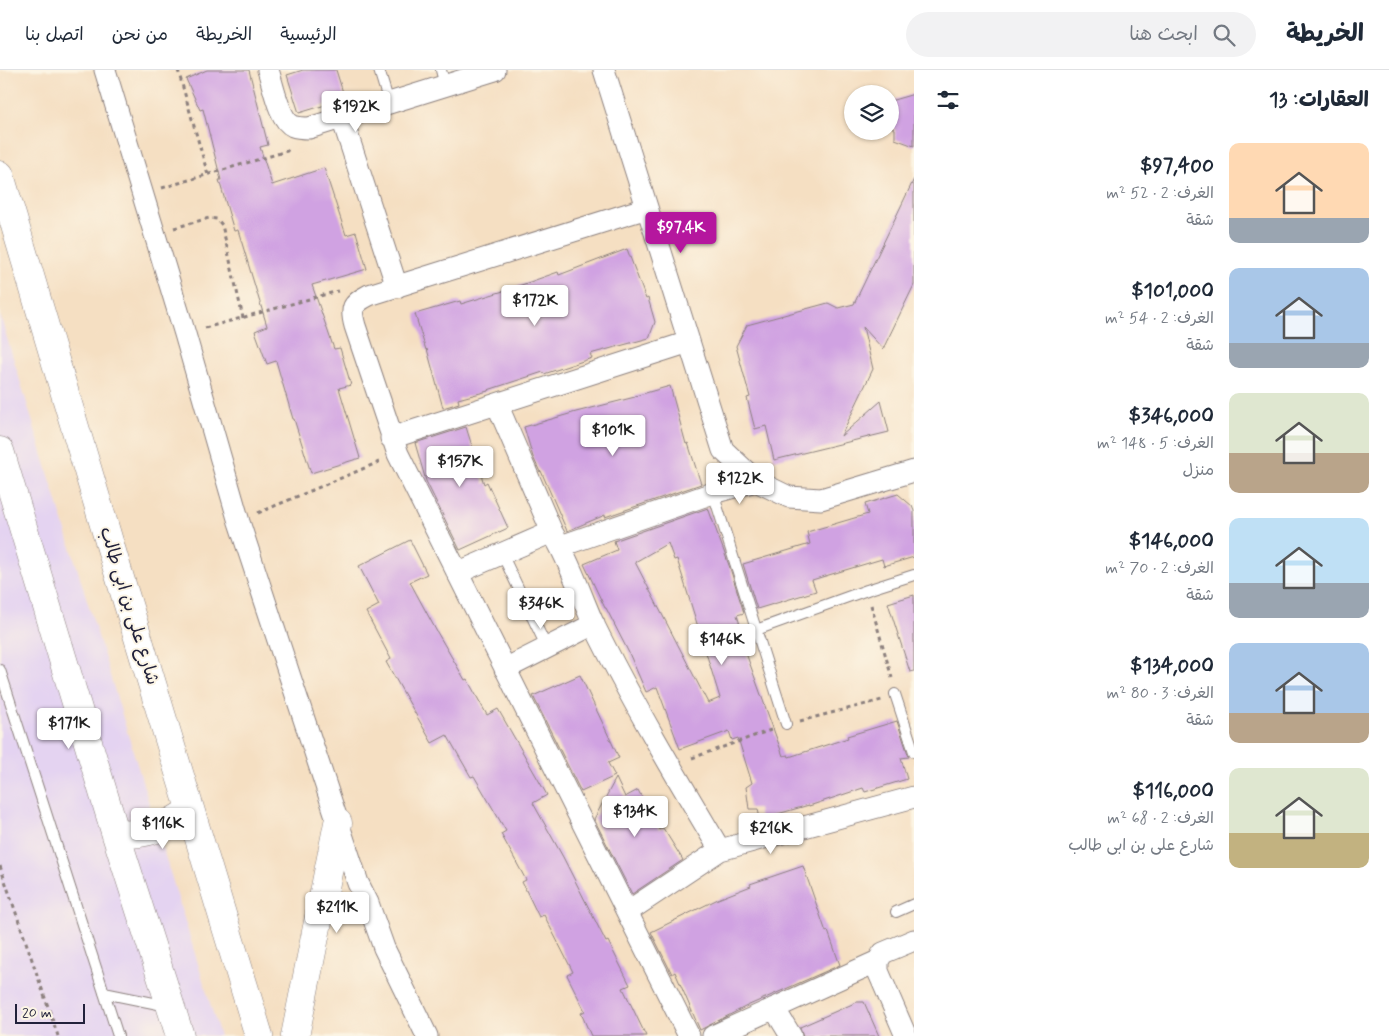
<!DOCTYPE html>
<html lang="ar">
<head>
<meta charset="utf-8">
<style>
	body { margin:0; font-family:Mynerve,"Playpen Sans Arabic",sans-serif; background:#f2f2f3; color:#1f2937; direction:rtl; height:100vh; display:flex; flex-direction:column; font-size:19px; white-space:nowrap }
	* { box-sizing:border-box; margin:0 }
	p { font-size:16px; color:#747a83 }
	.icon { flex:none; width:28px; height:28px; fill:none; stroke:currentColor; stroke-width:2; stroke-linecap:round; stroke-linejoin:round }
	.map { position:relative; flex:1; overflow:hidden; direction:ltr }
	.drawer { display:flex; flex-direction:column; background:#fff; width:475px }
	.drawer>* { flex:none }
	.controls { position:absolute; left:844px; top:15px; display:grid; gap:10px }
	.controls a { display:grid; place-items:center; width:55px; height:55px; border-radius:50%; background:#fff; box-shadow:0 1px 4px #0004; font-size:25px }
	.scale { position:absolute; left:15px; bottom:12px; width:70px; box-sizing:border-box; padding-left:5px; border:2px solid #22223b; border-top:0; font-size:14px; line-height:18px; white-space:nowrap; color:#22223b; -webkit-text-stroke:4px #fcf5e5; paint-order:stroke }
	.price { position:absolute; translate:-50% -42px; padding:0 11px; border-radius:5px; background:#fff; color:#222; font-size:16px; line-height:32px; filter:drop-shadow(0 1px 2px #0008) }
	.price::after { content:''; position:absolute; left:50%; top:30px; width:15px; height:11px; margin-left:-8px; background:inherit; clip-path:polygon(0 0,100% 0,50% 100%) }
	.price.on { background:#b5179e; color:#fff }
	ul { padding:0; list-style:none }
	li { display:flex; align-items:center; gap:15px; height:125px; padding:0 20px }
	li span { display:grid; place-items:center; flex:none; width:140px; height:100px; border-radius:10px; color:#555 }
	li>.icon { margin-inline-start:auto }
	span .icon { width:60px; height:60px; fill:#fffc; stroke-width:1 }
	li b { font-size:21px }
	h2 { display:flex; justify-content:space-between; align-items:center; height:60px; padding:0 20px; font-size:21px }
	header { display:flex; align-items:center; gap:30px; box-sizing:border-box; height:70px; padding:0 25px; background:#fff; border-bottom:1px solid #e0e1e3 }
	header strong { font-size:24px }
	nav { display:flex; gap:28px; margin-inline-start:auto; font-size:18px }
	.search { width:350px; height:45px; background:#f2f2f3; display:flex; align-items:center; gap:12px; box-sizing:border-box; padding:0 18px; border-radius:28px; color:#747a83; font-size:19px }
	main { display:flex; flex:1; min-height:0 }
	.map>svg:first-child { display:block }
	.built { fill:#e4d3f1 }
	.building { fill:#d0a2e2; fill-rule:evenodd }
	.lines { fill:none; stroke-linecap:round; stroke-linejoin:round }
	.lane-casing { stroke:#8c807e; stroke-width:12 }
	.street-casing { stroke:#8c807e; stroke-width:23 }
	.secondary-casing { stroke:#8c807e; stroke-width:29 }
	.path { stroke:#8c807e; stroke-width:3; stroke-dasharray:4 4; stroke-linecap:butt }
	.lane { stroke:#fff; stroke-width:10 }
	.street { stroke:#fff; stroke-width:21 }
	.secondary { stroke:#fff; stroke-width:28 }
	.labels { text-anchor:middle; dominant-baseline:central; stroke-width:4; stroke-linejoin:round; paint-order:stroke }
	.street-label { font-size:18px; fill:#22223b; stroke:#fcf5e5 }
</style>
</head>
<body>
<header>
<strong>الخريطة</strong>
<div class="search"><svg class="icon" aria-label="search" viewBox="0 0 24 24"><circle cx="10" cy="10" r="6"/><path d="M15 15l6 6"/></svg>ابحث هنا</div>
<nav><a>الرئيسية</a><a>الخريطة</a><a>من نحن</a><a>اتصل بنا</a></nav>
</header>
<main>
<section class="drawer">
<h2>العقارات: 13<svg class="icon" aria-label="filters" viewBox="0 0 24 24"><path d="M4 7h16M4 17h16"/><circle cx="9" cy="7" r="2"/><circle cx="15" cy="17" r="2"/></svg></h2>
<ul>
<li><span style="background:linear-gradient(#ffd9b3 75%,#9aa5b1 0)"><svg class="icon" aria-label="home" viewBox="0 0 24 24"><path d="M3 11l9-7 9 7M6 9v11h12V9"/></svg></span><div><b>$97,400</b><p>الغرف: 2 · 52 m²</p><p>شقة</p></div></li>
<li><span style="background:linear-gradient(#a9c7e8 75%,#9aa5b1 0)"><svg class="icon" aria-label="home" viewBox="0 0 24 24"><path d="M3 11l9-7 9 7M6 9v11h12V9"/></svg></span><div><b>$101,000</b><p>الغرف: 2 · 54 m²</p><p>شقة</p></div></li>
<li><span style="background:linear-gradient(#dfe7d0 60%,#b9a48a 0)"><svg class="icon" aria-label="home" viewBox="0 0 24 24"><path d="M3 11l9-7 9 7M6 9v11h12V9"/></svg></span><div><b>$346,000</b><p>الغرف: 5 · 148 m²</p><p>منزل</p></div></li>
<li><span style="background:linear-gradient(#bfe0f5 65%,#9aa5b1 0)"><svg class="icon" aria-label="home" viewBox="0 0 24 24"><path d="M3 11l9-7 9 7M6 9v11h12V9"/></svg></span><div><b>$146,000</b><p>الغرف: 2 · 70 m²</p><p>شقة</p></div></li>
<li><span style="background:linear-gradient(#a9c7e8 70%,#b9a48a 0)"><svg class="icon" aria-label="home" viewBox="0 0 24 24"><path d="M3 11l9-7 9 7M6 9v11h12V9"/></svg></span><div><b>$134,000</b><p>الغرف: 3 · 80 m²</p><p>شقة</p></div></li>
<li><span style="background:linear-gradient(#dfe7d0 65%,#c2b280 0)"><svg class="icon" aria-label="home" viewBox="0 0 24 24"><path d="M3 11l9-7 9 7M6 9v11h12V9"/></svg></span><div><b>$116,000</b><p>الغرف: 2 · 68 m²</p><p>شارع على بن ابى طالب</p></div></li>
</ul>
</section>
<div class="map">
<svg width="914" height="966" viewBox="0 0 914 966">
	<rect width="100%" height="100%" fill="#fcf5e5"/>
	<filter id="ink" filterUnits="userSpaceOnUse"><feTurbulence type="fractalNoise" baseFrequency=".02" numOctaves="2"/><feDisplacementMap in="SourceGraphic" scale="10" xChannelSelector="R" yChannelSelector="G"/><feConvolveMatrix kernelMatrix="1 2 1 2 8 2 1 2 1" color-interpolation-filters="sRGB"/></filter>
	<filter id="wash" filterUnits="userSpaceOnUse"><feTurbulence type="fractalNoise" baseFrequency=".0096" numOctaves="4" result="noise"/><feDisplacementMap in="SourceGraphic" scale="20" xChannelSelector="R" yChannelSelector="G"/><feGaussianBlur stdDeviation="1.12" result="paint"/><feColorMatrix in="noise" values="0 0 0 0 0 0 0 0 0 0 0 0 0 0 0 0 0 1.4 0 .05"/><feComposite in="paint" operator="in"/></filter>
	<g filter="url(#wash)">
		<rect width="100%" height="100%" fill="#f5dfc2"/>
		<path class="built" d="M0,245L220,966H0Z"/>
		<g id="blocks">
			<path class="building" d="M207,0H249L268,75L260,77L272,115L324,98L346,165L356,162L367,199L312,215L334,279L340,278L351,315L339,318L360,388L311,403L294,349H293L276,291L267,294L255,261L267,256L238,160L234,161L219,110H221L203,39L200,40L186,9Z
				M303,0H336L345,29L299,43L287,5Z
				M914,24V76L895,69V59L890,57V31Z
				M914,109V215L883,279L863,257L873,299L841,366L881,331L889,362L774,390L766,356L755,359L747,328L750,327L736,276L747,255L828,233L838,238L854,234Z
				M627,179L646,229L648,228L655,252L649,268L590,284L592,288L544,304L543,302L488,320V321L458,329L459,333L443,338L427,279L426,280L415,244L460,231L461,234L510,219L558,202L559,205Z
				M670,316L686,374L688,373L701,414L605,447V445L567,461L541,401L540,402L533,387L524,357L576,342L635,327V326Z
				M466,357L484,414L487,412L508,458L460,480L426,411L415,373Z
				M898,424L912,436L914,441V487L884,496L882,489L812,510L816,521L757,539L743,494L810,474L807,462L868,444L865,434Z
				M708,438L730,498L744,543L737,545L745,571L742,572L783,686L788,685L789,687L848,668L847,666L897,651L909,687L901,688L907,709L865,722L863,718L809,736V735L760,749L758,739H749L746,717L752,713L738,668L732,670L729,661L680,679L657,617L646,622L629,583L606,538H605L584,494L617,480L614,471ZM668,473L674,490L677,489L720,628L708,633L635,492Z
				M410,470L427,504L410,512L437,562L465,610L467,609L487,645L498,639L547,725L533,733L563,787L606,872L608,871L630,915L623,918L646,966H591L581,943L585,941L567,905L573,902L544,845L539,847L522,812L526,810L501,764L506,761L474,706L471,707L447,665L432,673L386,592L391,589L366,542L379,535L359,496Z
				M914,525V601L910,602L888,533Z
				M580,605L619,688L608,693L615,706L581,722L533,626Z
				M616,708L625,727L638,720L659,760L663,758L683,790L632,824L594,749Z
				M803,796L826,862L828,861L840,895L747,936L700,960L675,902L672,904L651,862L718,829L751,816L750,814Z
				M857,932H864L879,966H803L800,957Z"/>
		</g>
	</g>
	<g filter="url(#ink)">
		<use href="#blocks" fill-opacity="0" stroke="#8c807e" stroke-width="1"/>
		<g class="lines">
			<g class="lane-casing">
				<path id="lane" d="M379,0L389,33
					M441,0L445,16
					M713,423L786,654
					M502,484L547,578
					M756,560L867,520L914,505
					M0,600L118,966
					M895,624L914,682
					M896,842L914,834
					M104,923L168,936"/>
			</g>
			<g class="street-casing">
				<path id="street" d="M105,0L185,264L239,452L358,813L368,833L384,878L427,966
					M268,0C273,14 279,50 293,56C298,58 304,58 309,58L495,0
					M604,0L723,380L756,411L789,427L821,429L914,401
					M342,48L397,217
					M647,138L369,225C352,234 350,238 355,256L398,384L689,966
					M497,334L552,462C570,491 580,524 594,555C632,632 676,706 720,780
					M391,368L689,272
					M561,476L713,423L756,411
					M457,503L552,462
					M505,599L594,554
					M627,842L720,780L914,727
					M774,938L791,966
					M713,966L878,891
					M906,966L878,901V891L883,883L914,870"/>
			</g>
			<g class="secondary-casing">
				<path id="secondary" d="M0,105L116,495L259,966
					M0,381L116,765L180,966
					M116,765C149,764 164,759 190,740
					M295,966L338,753"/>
			</g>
			<path class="path" d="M178,0L208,105
				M162,118L287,81L289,78
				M174,158L209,148L217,149L222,155L243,248
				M205,258L338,221
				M258,443L379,392
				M871,535L892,608
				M800,651L882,630
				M692,688L771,660
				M0,796L58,966"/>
			<use href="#lane" class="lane"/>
			<use href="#street" class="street"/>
			<use href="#secondary" class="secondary"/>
		</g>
	</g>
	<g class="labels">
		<g class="street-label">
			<text transform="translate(129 536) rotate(73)">شارع على بن ابى طالب</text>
		</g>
	</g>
</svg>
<div class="controls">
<a><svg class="icon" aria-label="layers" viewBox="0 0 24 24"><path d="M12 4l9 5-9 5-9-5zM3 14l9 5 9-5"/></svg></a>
</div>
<div class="scale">20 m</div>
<b class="price" style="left:356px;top:63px">$192K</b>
<b class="price on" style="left:681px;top:184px">$97.4K</b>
<b class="price" style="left:535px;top:257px">$172K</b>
<b class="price" style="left:613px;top:387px">$101K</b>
<b class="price" style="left:460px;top:418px">$157K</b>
<b class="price" style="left:740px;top:435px">$122K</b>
<b class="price" style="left:541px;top:560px">$346K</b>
<b class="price" style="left:722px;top:596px">$146K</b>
<b class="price" style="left:69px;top:680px">$171K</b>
<b class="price" style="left:635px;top:768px">$134K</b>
<b class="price" style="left:163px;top:780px">$116K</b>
<b class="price" style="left:771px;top:785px">$216K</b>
<b class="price" style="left:337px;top:864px">$211K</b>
</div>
</main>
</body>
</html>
